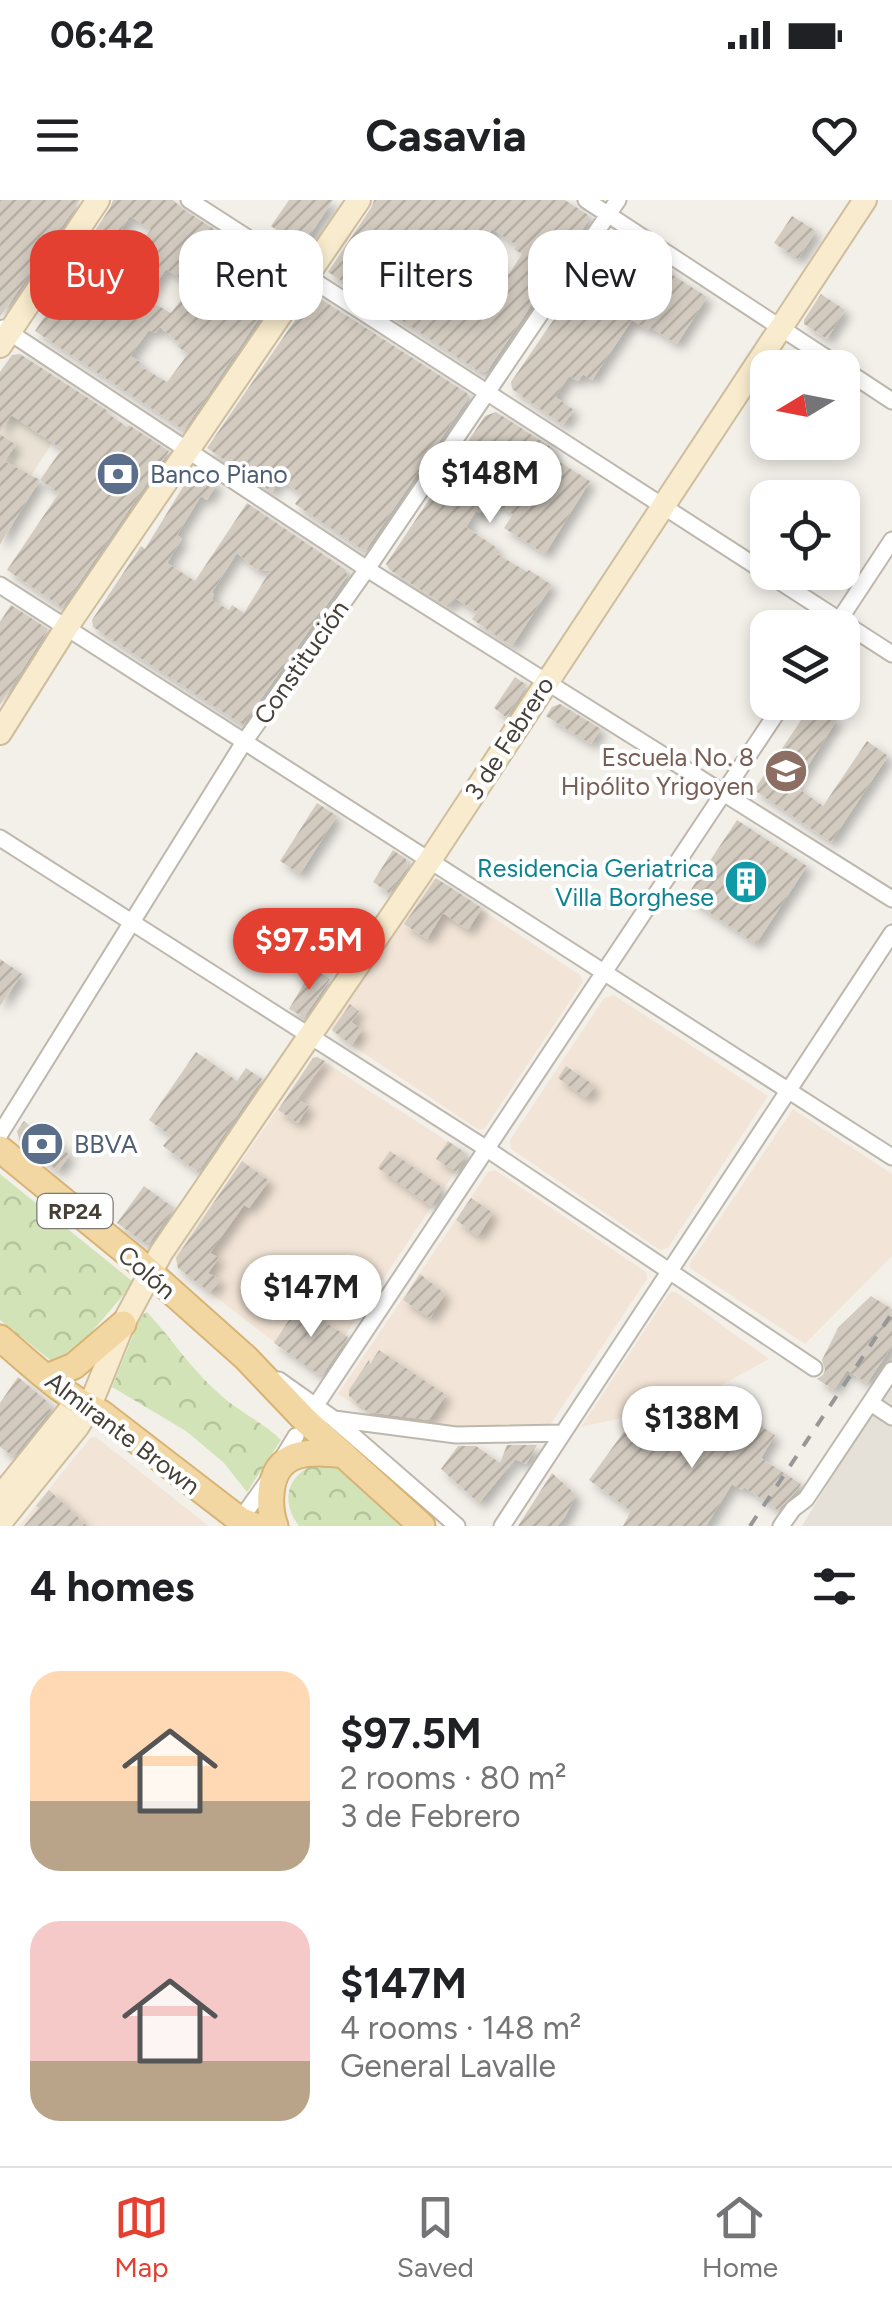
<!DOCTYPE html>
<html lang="en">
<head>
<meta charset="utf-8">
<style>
	body { margin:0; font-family:Figtree,sans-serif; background:#f6f6f6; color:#202124; height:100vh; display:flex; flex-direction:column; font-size:38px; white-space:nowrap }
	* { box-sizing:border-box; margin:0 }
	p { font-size:32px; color:#757577 }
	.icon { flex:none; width:55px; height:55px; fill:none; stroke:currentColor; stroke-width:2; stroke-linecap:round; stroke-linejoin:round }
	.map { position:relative; height:1326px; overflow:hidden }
	.panel { display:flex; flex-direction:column; background:#fff; flex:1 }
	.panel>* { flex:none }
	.top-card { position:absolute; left:30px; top:30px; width:832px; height:90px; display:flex; gap:20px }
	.needle { width:65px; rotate:260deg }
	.fabs { position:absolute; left:750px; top:150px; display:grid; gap:20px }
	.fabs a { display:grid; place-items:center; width:110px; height:110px; border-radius:20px; background:#fff; box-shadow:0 5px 15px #0003; font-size:50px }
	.price { position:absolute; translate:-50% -85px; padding:0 22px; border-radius:35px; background:#fff; color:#222; font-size:32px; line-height:65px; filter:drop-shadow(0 2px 5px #0008) }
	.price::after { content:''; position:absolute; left:50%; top:60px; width:30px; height:22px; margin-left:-15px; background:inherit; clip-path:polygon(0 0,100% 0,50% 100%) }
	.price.active { background:#e34031; color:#fff }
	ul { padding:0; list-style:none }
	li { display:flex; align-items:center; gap:30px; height:250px; padding:0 30px }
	li span { display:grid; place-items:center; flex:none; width:280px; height:200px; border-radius:30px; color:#555 }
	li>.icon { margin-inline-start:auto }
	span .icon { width:120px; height:120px; fill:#fffc; stroke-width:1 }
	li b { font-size:42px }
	h2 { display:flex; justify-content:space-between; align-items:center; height:120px; padding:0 30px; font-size:42px }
	.pill { padding:0 35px; border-radius:30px; background:#fff; box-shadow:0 5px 15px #0003; font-size:35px; line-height:90px }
	.pill.active { background:#e34031; color:#fff }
	.status { display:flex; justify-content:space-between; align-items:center; height:70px; padding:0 50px; background:#fff; direction:ltr }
	.status svg { height:28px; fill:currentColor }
	header { display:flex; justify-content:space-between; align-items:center; height:130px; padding:0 30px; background:#fff; font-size:45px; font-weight:700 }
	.menu { display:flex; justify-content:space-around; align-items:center; height:140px; border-top:2px solid #e0e0e0; background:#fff; font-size:28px; color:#757577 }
	.menu a { display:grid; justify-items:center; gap:5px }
	.menu .active { color:#e34031 }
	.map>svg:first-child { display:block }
	.residential { fill:#e6e1d8 }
	.commercial { fill:#f2e5d7 }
	.education { fill:#eae3d5 }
	.park { fill:url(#park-crowns) }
	.building { fill:url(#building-hatch); fill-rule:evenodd; filter:url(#shadow) }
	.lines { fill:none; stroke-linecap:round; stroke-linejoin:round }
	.street-casing { stroke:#beb7ad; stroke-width:19 }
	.secondary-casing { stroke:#cebe9e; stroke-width:26 }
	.primary-casing { stroke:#d7b374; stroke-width:29 }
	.street { stroke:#fff; stroke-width:15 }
	.secondary { stroke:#f9ecce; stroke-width:22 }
	.primary { stroke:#f3d7a2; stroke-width:25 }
	.rail { stroke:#979797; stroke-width:4; stroke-dasharray:12 12; stroke-linecap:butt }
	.labels { text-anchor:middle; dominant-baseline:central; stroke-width:8; stroke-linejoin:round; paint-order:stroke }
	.shield { fill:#fff; stroke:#7e7974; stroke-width:2.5 }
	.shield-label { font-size:22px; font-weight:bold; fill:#464039 }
	.service-label { font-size:25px; fill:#4e5e75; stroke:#fff; text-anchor:start }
	.street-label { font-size:25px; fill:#464039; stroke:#fff }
	.education-label { font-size:25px; fill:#785e54; stroke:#fff; text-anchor:end }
	.culture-label { font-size:25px; fill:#0d838f; stroke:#fff; text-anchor:end }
</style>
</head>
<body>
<div class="status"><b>06:42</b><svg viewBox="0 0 49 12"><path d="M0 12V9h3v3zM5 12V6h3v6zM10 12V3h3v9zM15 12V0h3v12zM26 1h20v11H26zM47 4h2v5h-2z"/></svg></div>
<header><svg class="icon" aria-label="menu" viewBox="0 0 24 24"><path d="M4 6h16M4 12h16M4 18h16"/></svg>Casavia<svg class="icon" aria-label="heart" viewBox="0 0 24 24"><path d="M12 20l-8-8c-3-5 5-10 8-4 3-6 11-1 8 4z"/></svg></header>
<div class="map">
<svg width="892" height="1326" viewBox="0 0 892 1326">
	<defs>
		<pattern id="park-crowns" width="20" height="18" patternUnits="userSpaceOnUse" patternTransform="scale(2.5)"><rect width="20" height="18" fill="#d2e3b7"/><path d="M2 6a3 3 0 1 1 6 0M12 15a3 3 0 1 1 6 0" fill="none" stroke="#b6c49e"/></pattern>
		<pattern id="building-hatch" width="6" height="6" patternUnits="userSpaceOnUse" patternTransform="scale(2.5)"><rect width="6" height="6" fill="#d3cbc0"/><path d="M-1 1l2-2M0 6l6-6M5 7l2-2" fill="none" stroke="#b6afa6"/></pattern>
		<filter id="shadow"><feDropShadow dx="6" dy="6" stdDeviation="5" flood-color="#0004"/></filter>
	</defs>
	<rect width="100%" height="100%" fill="#f3f0ea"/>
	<path class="residential" d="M892,1181V1326H802L872,1211Z"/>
	<path class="commercial" d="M431,676L580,775L583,782L485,928L479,930L332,832L331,824Z
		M614,795L768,896L668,1048L660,1050L511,949L510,940L604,798Z
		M317,857L467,954L322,1170L312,1171L178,1068L175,1056L313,858Z
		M793,909L892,974V1056L805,1144L690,1068V1063Z
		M495,970L646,1072L647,1079L550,1225L484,1228L380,1220L338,1194L488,972Z
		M676,1092L769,1159L714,1189L622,1218L581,1227L669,1093Z
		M91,1237H96L209,1326H19Z"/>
	<path class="education" d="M0,187L62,228L21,291L0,277Z"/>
	<path class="park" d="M0,974L132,1081L126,1092L70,1157L54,1162L50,1160L0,1120Z
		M147,1112C172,1139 194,1173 223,1197C241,1213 264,1223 281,1240L247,1292L224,1263L186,1231L112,1187L141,1116Z
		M316,1264L342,1265L408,1326H299C280,1301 287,1275 316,1264Z"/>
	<path class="building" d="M0,0H80L0,117Z
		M113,0H173L183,9L283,74L284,81L184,230L35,131L45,116L42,114L56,94L54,92L110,8ZM130,16L151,29L137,49L117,36ZM224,57L242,68L219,104L197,90L200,91ZM166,69L192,86L171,113L146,99ZM160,127L179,143L177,146L188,154L167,182L141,167L142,163L130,156L149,130L155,133Z
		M289,0H333L302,47L271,26Z
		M374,0H565L588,15V21L487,171L480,172L328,72L371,8ZM492,29L517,45L514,49L522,54L509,74L495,65L486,78L468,66Z
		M792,16L816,31L798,59L774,43Z
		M618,35L667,67L665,70L707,97L677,144L650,127L648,130L632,120L592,180L583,174L578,181L569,176L555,197L574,210L563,225L512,189L511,182L611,36Z
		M313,94L467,193V200L365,351L295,304L302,294L280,279L272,292L207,248Z
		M821,94L845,110L827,139L804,124V120Z
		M20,154L108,211L107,213L127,227L129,225L169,251L63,406H60L7,370L59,293L40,280L62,249L11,215L0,232V172L12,155Z
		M496,212L554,249L550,256L590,281L545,354L504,328L513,314L491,300L480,313L476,311L466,327L497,348L494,352L527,372L529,370L552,385L512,446L472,419L477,412L455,398L448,407L390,370L386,364L485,216Z
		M0,234L16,245L4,261L40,280L0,344Z
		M194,269L217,284L207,300L201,296L177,335L182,339L167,363L195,381L247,303L346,370L347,376L244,523H240L93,427L92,420L141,346L145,349ZM237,353L255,369L270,371L244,413L232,405L229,410L212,400L214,394L212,392Z
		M11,405L48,429L0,505V422Z
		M515,477L527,485L506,517L494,508Z
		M560,504L601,529L591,544L546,516L552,507Z
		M812,504L837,520L795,586L823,606L867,541L888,556L831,642L754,590Z
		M317,603L337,616L300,674L280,661Z
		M737,620L807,666L756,744L686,697Z
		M393,650L406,659L408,666L389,693L373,682Z
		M436,678L482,708L468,730L443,713L427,739L404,724Z
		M0,759L22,774L0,806Z
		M313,768L330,779L304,817L289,809Z
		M350,804L359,811L351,822L362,830L352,845L332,830Z
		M196,852L237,881L246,868L262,879L198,972L163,946L171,936L149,920Z
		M317,857L325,861L297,899L309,906L298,923L278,910L313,858Z
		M566,866L595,886L586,898L558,878Z
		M24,921L48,940L51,936L64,947L62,949L70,955L58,971L20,942L17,931Z
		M448,941L464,952L466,957L456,972L436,959Z
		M390,951L443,988L431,1006L378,968Z
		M242,961L269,981L249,1008L244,1005L210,1053L219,1058L208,1073L221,1080L210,1092L178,1068L176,1058Z
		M144,986L174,1008L149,1043H145L117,1023Z
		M471,998L493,1013L478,1036L456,1020Z
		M420,1074L445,1094L430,1118L403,1100Z
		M871,1096L892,1109V1146L867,1183L847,1170L834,1190L817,1179L823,1175L825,1170L822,1160L838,1128Z
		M299,1105L348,1137L323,1174L320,1175L274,1143Z
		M379,1150L446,1195L429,1220L368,1212L349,1196V1190L369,1160L370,1164Z
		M18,1177L49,1203L50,1211L13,1256L0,1247V1203Z
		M718,1199L775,1235L761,1258L801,1284L794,1294L778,1310L744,1287L742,1290L732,1284L706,1326H623L631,1311L589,1280L623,1233L646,1226L683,1254Z
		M507,1245H537L526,1264L515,1259L479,1303L441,1269L458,1246H476L500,1263Z
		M552,1273L576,1295L565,1317L557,1326H518Z
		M49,1290L87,1326H24L39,1308L36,1306Z"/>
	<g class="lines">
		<g class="street-casing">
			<path id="street" d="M189,0L892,454
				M586,0L842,168
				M3,128L367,369L892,699
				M842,168L892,201
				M0,385L892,957
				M834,428L892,340
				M0,638L487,949L814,1168
				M0,934L244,542L367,369L618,0
				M279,1180L334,1219L457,1326
				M871,1203L892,1217
				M316,1205L784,502
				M334,1219L456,1235L563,1233
				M244,1323L240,1320L273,1274L296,1236
				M502,1326L892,733
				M781,1326L793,1309L806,1299L892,1170"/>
		</g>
		<g class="secondary-casing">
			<path id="secondary" d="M0,146L98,0
				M0,533L66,428L359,0
				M0,1297L78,1200
				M0,1323L78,1226L89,1208L123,1124L161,1053L430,660L865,0"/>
		</g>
		<g class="primary-casing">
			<path id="primary" d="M0,949L136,1060L246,1158L306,1221L422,1326
				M0,1138C31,1164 64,1197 101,1213L240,1320L255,1326
				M47,1177L74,1166L123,1124
				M275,1326C271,1315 270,1305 271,1294C274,1250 309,1250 344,1255"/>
		</g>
		<use href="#street" class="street"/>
		<use href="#secondary" class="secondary"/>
		<use href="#primary" class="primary"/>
		<path class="rail" d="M750,1326L892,1113"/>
	</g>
	<defs>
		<g id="bank-disc" transform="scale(2.25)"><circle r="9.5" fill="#5c6f8a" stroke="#fff"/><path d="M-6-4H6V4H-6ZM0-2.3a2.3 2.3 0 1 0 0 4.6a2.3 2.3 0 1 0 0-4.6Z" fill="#fff"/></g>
		<g id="school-disc" transform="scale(2.25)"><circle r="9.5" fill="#8d6e63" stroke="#fff"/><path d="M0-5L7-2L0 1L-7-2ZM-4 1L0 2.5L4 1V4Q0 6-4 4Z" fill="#fff"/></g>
		<g id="building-disc" transform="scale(2.25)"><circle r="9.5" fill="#0f9aa8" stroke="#fff"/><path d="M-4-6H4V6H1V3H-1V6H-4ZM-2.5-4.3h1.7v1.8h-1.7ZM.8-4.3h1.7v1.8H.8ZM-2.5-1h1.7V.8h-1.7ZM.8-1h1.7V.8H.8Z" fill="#fff"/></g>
	</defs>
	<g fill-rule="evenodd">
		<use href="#bank-disc" x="118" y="274"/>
		<use href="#school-disc" x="786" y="571"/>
		<use href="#building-disc" x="746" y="682"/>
		<use href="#bank-disc" x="42" y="944"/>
	</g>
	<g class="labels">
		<rect class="shield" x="37.5" y="994" width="75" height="34" rx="8"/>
		<g class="shield-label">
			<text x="75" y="1011">RP24</text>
		</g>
		<g class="service-label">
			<text x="150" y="274">Banco Piano</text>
			<text x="74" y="944">BBVA</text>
		</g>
		<g class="street-label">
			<text transform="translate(301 462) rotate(-55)">Constitución</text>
			<text transform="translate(509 538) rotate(-57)">3 de Febrero</text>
			<text transform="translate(147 1072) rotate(41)">Colón</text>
			<text transform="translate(123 1233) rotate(37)">Almirante Brown</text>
		</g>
		<g class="education-label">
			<text x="754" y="557">Escuela No. 8<tspan x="754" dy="29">Hipólito Yrigoyen</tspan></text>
		</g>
		<g class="culture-label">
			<text x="714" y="668">Residencia Geriatrica<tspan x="714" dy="29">Villa Borghese</tspan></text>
		</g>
	</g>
</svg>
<div class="fabs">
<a><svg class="needle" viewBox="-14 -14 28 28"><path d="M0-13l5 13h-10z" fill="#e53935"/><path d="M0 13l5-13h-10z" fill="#757577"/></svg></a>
<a><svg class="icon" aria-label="locate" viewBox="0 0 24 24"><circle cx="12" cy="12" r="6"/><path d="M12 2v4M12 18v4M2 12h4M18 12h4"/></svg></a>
<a><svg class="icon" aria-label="layers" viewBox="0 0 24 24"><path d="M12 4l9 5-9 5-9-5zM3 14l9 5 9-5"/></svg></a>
</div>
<b class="price" style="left:490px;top:326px">$148M</b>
<b class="price active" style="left:309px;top:793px">$97.5M</b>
<b class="price" style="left:311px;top:1140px">$147M</b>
<b class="price" style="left:692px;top:1271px">$138M</b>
<div class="top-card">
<a class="pill active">Buy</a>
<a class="pill">Rent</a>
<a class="pill">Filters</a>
<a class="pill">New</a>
</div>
</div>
<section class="panel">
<h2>4 homes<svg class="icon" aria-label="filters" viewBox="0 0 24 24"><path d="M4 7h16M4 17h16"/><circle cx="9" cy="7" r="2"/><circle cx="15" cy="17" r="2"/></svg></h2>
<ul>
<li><span style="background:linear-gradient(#ffd9b3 65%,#b9a48a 0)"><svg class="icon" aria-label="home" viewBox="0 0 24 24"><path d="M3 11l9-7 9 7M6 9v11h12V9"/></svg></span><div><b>$97.5M</b><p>2 rooms · 80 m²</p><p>3 de Febrero</p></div></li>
<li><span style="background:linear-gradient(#f6c9c9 70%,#b9a48a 0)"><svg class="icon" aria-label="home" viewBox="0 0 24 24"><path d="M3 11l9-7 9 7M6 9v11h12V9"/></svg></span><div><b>$147M</b><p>4 rooms · 148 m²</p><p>General Lavalle</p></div></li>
</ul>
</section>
<nav class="menu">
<a class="active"><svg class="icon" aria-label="map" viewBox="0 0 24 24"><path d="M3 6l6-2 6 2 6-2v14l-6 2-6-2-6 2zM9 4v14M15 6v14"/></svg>Map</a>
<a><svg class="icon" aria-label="saved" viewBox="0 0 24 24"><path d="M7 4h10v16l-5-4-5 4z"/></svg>Saved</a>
<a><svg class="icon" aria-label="home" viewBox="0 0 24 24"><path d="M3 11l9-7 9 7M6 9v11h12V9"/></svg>Home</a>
</nav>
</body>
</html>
